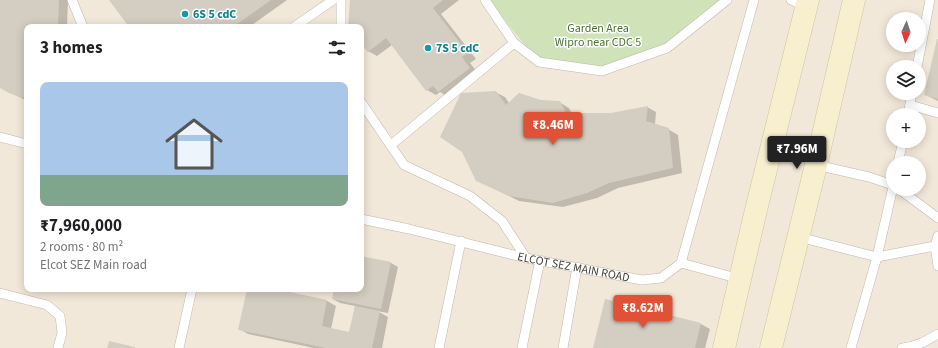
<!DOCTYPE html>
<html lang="en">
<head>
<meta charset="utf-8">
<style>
	body { margin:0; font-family:"Source Sans 3",sans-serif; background:#f2f2f2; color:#202124; height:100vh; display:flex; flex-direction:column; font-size:15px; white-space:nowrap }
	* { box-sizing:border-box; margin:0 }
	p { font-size:13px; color:#757577 }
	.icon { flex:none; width:22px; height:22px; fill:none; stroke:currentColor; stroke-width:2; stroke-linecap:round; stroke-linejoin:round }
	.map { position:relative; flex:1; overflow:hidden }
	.drawer { position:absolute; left:24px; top:24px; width:340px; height:268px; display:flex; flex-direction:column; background:#fff; border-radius:8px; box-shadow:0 2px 10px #0003 }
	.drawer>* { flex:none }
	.needle { width:26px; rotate:183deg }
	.controls { position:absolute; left:886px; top:12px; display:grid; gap:8px }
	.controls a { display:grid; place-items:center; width:40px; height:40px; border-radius:50%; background:#fff; box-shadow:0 2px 10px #0003; font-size:20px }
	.price { position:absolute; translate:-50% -34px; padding:0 9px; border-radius:4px; background:#e05135; color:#fff; font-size:13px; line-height:26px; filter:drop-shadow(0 1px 2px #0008) }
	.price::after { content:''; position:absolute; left:50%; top:24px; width:12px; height:9px; margin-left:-6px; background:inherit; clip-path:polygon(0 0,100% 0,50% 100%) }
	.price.selected { background:#222; color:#fff }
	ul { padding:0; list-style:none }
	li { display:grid; align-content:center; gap:8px; height:212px; padding:0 16px }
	li span { display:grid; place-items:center; height:124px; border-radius:8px; color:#555 }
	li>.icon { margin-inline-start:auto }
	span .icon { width:72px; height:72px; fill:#fffc; stroke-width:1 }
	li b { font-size:17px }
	h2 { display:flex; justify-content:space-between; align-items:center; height:48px; padding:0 16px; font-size:17px }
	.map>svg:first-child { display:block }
	.commercial { fill:#f2e8d9; fill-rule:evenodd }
	.green { fill:#cfe2b8 }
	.shadow { fill:#0003 }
	.building { fill:#d4cdc1 }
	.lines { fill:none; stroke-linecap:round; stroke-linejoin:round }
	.lane-casing { stroke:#beb8ae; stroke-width:10 }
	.secondary-casing { stroke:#cdc2a0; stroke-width:23 }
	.lane { stroke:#fff; stroke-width:9 }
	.secondary { stroke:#f8efcf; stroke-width:22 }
	.culture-dot { fill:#0f9aa8; stroke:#fff; stroke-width:1.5 }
	.labels { text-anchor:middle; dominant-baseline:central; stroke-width:3; stroke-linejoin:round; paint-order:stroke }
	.culture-label { font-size:12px; font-weight:bold; fill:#0d838f; stroke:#fff; text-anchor:start }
	.park-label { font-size:12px; fill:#4a7233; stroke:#fff }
	.street-label { font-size:12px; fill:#464239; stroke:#fff }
</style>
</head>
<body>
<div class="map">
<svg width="938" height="348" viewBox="0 0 938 348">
	<rect width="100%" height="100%" fill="#f3f1eb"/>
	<path class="commercial" d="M0,0H938V348H0ZM893,19H919V45H893ZM27,27H361V289H27ZM893,67H919V93H893ZM893,115H919V141H893ZM893,163H919V189H893Z"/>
	<path class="green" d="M488,0H727L667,48L602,71L539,62Z"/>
	<path class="shadow" d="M0,0H68L67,27H27V101L0,87Z
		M111,0H287L249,27H130Z
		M351,0H459L441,14L476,59L470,63L478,73L448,97L440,92L436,95L427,90L392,45L377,56L368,51L361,42V27H350Z
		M938,41V101L926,95Z
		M495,92L505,97L509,103L541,101L559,102L569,108L572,114H611L647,107L656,112L655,125L668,129L678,135L682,173L618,188L597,198L563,207L519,201L477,180Z
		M361,257L391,263L398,267L388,313L377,311L388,317L382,348H314L248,334L239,329L248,289H271L327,301L336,306L331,329L350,333L355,306L340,303L333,299L335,289H361Z
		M701,324L710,329L705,348H594Z"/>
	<path class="building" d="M0,0H59L58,27H27V96L22,98L9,93L0,88Z
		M109,0H271L233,27H129Z
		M350,0H443L433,8L468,53L462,57L470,68L438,92L433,86L426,91L386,38L368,52L361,44V27H348Z
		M937,39H938V99L924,95Z
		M496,91L506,105L519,93L541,100L560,101L566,113H611L648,106L646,121L669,128L673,168L609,183L587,193L553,203L509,196L476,181L462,152L440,137L461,93Z
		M361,256L391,262L381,309L332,299L334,289H361Z
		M247,289H276L327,300L322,326L349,332L355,306L380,311L372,348H326L238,330Z
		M605,299L701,323L695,348H593Z
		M109,341L135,347V348H107Z"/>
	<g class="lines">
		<g class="lane-casing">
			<g id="lane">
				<path d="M72,0L83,27"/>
				<path d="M485,0L514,43L539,62L602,71L667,48L727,0"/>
				<path d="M791,0L806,7"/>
				<path d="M294,27L333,0"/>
				<path d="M341,27V0"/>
				<path d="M917,67L930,0"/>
				<path d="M361,102L404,165L470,196L502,221L526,258"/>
				<path d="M910,105L938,113"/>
				<path d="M908,115L912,93"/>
				<path d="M0,137L27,144"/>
				<path d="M391,145L514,43"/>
				<path d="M898,163L903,141"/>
				<path d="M816,165L869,177L893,185"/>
				<path d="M899,189L938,218"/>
				<path id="s1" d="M361,219L409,229L526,258L642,280L661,278L681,263L754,0"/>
				<path d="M938,236L935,246L938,266"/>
				<path d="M799,237L877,257L935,246"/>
				<path d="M681,263L740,279"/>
				<path d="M0,293L47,305L60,316L62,333L58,348"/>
				<path d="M179,348L192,289"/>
				<path d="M439,348L461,241"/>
				<path d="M522,348L540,260"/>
				<path d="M563,348L577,267"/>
				<path d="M851,348L877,257L893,187"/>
				<path d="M902,348C916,347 926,341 938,334"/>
			</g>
		</g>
		<g class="secondary-casing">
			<path id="secondary" d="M724,348L756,210L808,0
				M771,348L816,165L854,0"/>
		</g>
		<use href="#lane" class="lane"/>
		<use href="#secondary" class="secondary"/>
	</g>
	<g class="culture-dot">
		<circle cx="185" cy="14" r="4"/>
		<circle cx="428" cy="48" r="4"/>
	</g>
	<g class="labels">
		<g class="culture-label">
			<text x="193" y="14">6S 5 cdC</text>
			<text x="436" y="48">7S 5 cdC</text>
		</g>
		<g class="park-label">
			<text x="598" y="28">Garden Area<tspan x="598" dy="14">Wipro near CDC 5</tspan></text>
		</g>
		<g class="street-label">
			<text stroke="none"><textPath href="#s1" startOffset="218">ELCOT SEZ MAIN ROAD</textPath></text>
		</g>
	</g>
</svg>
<div class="controls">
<a><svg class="needle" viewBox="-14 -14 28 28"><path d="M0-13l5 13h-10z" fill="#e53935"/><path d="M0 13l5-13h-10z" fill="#757577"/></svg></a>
<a><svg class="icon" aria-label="layers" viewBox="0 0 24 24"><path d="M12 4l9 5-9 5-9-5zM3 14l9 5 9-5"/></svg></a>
<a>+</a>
<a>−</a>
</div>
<b class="price" style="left:553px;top:146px">₹8.46M</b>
<b class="price selected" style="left:797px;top:170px">₹7.96M</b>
<b class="price" style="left:643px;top:329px">₹8.62M</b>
<section class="drawer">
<h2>3 homes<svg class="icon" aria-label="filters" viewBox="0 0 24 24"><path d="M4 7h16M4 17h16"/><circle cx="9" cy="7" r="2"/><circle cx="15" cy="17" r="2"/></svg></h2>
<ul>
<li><span style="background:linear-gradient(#a9c7e8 75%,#7fa58c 0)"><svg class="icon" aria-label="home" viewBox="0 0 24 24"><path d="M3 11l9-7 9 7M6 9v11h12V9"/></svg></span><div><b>₹7,960,000</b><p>2 rooms · 80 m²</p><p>Elcot SEZ Main road</p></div></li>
</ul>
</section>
</div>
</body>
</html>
